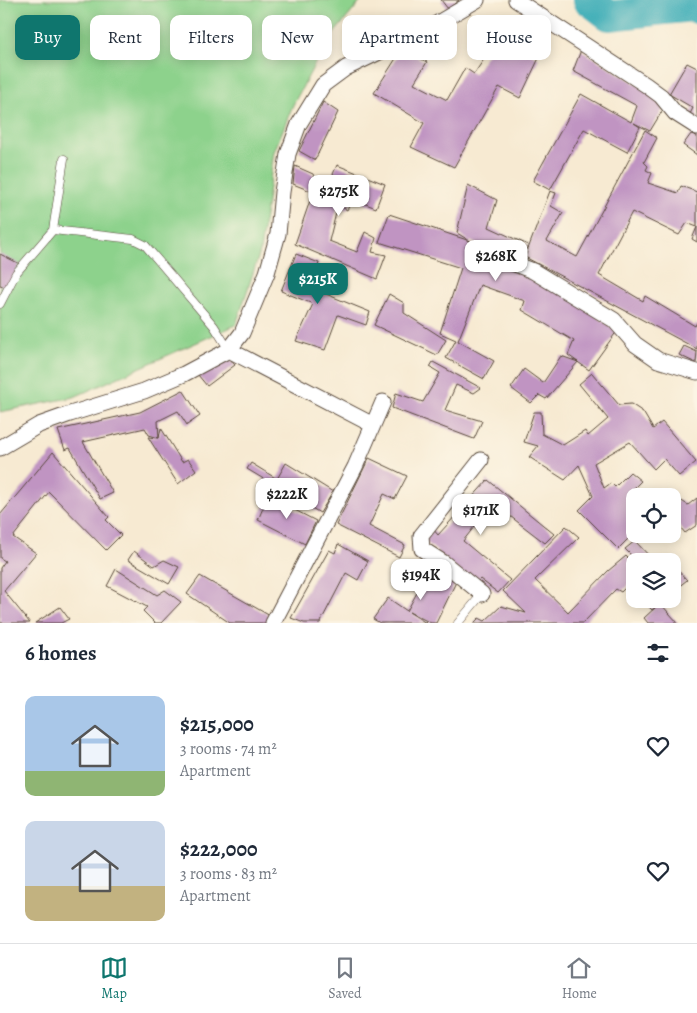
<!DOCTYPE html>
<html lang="en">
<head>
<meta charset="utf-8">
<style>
	body { margin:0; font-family:Alegreya,serif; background:#f6f6f7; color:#1f2937; height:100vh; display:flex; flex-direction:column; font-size:19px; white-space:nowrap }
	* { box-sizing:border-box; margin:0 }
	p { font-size:16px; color:#747a83 }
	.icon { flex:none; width:28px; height:28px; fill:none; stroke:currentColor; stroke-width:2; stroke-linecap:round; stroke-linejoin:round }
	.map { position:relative; height:623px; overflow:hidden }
	.drawer { display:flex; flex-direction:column; background:#fff; flex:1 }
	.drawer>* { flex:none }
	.banner { position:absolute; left:15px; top:15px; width:668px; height:45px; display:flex; gap:10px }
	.controls { position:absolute; left:626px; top:488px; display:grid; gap:10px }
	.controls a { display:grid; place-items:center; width:55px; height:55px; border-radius:10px; background:#fff; box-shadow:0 2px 12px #0003; font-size:25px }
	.price { position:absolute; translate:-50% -42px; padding:0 11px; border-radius:10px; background:#fff; color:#222; font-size:16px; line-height:32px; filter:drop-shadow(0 1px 2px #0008) }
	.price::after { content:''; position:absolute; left:50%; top:30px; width:15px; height:11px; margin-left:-8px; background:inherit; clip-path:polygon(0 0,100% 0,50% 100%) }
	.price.current { background:#0f766e; color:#fff }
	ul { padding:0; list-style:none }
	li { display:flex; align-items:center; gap:15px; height:125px; padding:0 25px }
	li span { display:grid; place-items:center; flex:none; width:140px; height:100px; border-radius:10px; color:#555 }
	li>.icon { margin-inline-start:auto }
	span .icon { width:60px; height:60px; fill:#fffc; stroke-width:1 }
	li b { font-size:21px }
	h2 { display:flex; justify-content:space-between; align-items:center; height:60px; padding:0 25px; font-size:21px }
	.chip { padding:0 18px; border-radius:10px; background:#fff; box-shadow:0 2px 12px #0003; font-size:18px; line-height:45px }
	.chip.current { background:#0f766e; color:#fff }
	.dock { display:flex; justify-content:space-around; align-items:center; height:70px; border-top:1px solid #e0e1e3; background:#fff; font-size:14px; color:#747a83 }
	.dock a { display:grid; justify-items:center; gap:2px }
	.dock .current { color:#0f766e }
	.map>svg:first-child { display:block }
	.green { fill:#8dd28c; stroke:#647e55 }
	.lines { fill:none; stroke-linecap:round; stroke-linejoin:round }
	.river { stroke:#3dadb7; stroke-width:30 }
	.building { fill:#c094c2 }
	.lane-casing { stroke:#574739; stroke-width:9 }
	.street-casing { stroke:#574739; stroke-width:17 }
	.lane { stroke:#fff; stroke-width:8 }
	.street { stroke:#fff; stroke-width:15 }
</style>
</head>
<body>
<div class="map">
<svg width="697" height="623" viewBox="0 0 697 623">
	<rect width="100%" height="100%" fill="#fcf5e5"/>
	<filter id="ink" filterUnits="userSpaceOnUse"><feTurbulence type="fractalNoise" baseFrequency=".02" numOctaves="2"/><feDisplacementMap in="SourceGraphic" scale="10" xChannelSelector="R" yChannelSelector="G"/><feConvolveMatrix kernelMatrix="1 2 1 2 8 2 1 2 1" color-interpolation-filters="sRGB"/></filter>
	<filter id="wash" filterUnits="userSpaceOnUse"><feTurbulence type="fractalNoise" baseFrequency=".0096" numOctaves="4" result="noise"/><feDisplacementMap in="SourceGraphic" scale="20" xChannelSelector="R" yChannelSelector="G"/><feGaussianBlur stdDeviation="1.12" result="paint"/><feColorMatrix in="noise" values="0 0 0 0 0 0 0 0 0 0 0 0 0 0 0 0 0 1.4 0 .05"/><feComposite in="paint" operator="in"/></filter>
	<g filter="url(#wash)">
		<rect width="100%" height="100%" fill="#f7ead2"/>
		<path class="green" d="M0,0H362L326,43L293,105L274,152L260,252L236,325L74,397L0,412Z"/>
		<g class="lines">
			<path class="river" d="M588,0L609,16L692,7L697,9"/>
		</g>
		<g id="blocks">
			<path class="building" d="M441,0H459L448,9Z
				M499,37L539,58L520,98L499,87L454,167L411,147L424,123L374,93L402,49L427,62L414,83L447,100L465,68L474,74Z
				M581,50L667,103L650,131L634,123L640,127L627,152L584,129L550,190L533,181L581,94L631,122L637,106L573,71Z
				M687,63L697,68V124L688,118L693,108L669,94Z
				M323,102L338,112L315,160L299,151Z
				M645,130L657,138L644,162L648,166L646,170L652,173L648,183L678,193L681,186L697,192V242L692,239L697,227L687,223L679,235L632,212L599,275L643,301L645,296L695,326L697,322V349L525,257L550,191L556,193L551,206L563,213L547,241L577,257Z
				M691,134L697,136V155L683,145Z
				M337,165L385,184L376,208L353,199L347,210L338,205L329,241L357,252L365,232L376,238L372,252L386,255L377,279L295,244L313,192L293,184L295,166L313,174L319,185L327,188Z
				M468,185L497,200L489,227L528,245L521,264L470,241L472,251L539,274L617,331L589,370L568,355L574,341L522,310L525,301L480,285L458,341L494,361L484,379L446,358L456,340L440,333L461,268L379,242L389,214L470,241L457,233Z
				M0,254L20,264L7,288L0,285Z
				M296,254L319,263L311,288L370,312L366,325L338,315L325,350L296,341L313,304L281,291Z
				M389,294L404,303V313L446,340L437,355L374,325Z
				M684,346L697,352L696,363L679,355Z
				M226,354L235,365L207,386L198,375Z
				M561,356L578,362L546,399L539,395L531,403L511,388L524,369L543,383Z
				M433,362L481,388L474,393L456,385L445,410L482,421L474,439L392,408L396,393L423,402L440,373L430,367Z
				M592,373L619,405L631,404L643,412L653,429L662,422L696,462L679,476L664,459L654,469L630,442L594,463L604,488L611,483L615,487L630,472L641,481L629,493L635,500V532L618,549L579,510L593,496L579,465L565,480L529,457L538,446L524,442L534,412H541L542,434L563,445L585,431L588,436L608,419L579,384Z
				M183,390L200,416L187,425L178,411L158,421L159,438L161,428L182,462L188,459L196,470L178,484L148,437L159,438L149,435L145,428L83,442L113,493L100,499L70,448L65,450L58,430L140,412Z
				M53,452L109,517L106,520L121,535L106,550L49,492L13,537L36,553L4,591L30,623H0V568L5,561L0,558V515Z
				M369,458L407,476L395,499L384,494L369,526L405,545L399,557L336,525Z
				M251,463L277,479L286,463L333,492L320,513L247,469Z
				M488,480L554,534L545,543L493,503L463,541L510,580L498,593L480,579L474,585L424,540L433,529L438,535Z
				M268,496L316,521L305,544L258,520Z
				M697,498V525L685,533L672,517V505L680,500L688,505Z
				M566,526L579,537L535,580L568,612L608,571L626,556L635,565V578L621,592L616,589L583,623H474L479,618L485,621L501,606L526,613L503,591Z
				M635,541L654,561H637L625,549Z
				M338,544L368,561L358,580L346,573L320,623H304L291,618L329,550L335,553Z
				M134,551L154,566L164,560L179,567L169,584L128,560Z
				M672,564L687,580L672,592Z
				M432,565L457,580L436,623H431L409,612L426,623H380L373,619L388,598L407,611Z
				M116,569L157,595L165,590L181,602L161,623H155L143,611L147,607L107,586Z
				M200,576L272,617L268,623H230L187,594Z
				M641,599H665L660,603L678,623H648L644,618L657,606L652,610Z
				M60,607L69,619L61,623H35Z"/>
		</g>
	</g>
	<g filter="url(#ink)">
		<use href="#blocks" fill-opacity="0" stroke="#574739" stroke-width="1"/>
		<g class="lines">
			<g class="lane-casing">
				<path id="lane" d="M64,159L53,230L133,239L145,245L214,326L229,350
					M0,304L16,273L53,230
					M458,623L482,594"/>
			</g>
			<g class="street-casing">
				<path id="street" d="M516,0L646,85L661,96L675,113L697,127
					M482,251L533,271L614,320L635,344L658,360L697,372
					M229,350L373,425
					M0,448L39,425L70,414L144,391L184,374L229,350L242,333L267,273L278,234L282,192L288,154L299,124L323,85L346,68L431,27L477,0
					M481,460L421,536L422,549L444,563L482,594
					M273,623L355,467L383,402"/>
			</g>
			<use href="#lane" class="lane"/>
			<use href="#street" class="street"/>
		</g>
	</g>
</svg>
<div class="controls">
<a><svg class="icon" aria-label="locate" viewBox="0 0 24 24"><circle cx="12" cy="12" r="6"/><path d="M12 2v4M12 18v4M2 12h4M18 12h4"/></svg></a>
<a><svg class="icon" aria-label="layers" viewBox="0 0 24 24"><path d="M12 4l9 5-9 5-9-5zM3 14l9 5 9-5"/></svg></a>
</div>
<b class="price" style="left:339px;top:217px">$275K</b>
<b class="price" style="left:496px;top:282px">$268K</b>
<b class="price current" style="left:318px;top:305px">$215K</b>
<b class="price" style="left:287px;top:520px">$222K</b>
<b class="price" style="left:481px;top:536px">$171K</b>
<b class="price" style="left:421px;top:601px">$194K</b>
<div class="banner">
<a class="chip current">Buy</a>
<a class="chip">Rent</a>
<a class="chip">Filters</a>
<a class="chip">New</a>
<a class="chip">Apartment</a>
<a class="chip">House</a>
</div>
</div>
<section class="drawer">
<h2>6 homes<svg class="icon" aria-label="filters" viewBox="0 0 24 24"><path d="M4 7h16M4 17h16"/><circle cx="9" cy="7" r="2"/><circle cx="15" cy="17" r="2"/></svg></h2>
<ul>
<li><span style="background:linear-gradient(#a9c7e8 75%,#8fb573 0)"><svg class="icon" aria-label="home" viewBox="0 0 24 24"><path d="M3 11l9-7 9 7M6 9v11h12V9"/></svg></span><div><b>$215,000</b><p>3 rooms · 74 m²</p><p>Apartment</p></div><svg class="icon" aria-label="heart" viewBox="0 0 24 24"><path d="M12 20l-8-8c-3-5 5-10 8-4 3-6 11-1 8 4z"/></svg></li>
<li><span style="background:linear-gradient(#c9d6e8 65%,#c2b280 0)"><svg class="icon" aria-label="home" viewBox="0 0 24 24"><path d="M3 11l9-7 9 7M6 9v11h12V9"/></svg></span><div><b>$222,000</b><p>3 rooms · 83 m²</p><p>Apartment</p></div><svg class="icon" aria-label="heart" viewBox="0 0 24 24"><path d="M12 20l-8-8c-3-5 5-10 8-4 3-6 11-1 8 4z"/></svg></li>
</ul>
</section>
<nav class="dock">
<a class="current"><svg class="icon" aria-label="map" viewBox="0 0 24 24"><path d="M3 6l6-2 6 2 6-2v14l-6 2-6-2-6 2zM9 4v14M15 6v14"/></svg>Map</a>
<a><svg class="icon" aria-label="saved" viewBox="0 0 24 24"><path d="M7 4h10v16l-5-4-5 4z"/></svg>Saved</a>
<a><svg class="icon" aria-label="home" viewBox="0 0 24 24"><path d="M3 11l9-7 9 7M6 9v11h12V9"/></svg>Home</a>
</nav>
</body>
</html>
